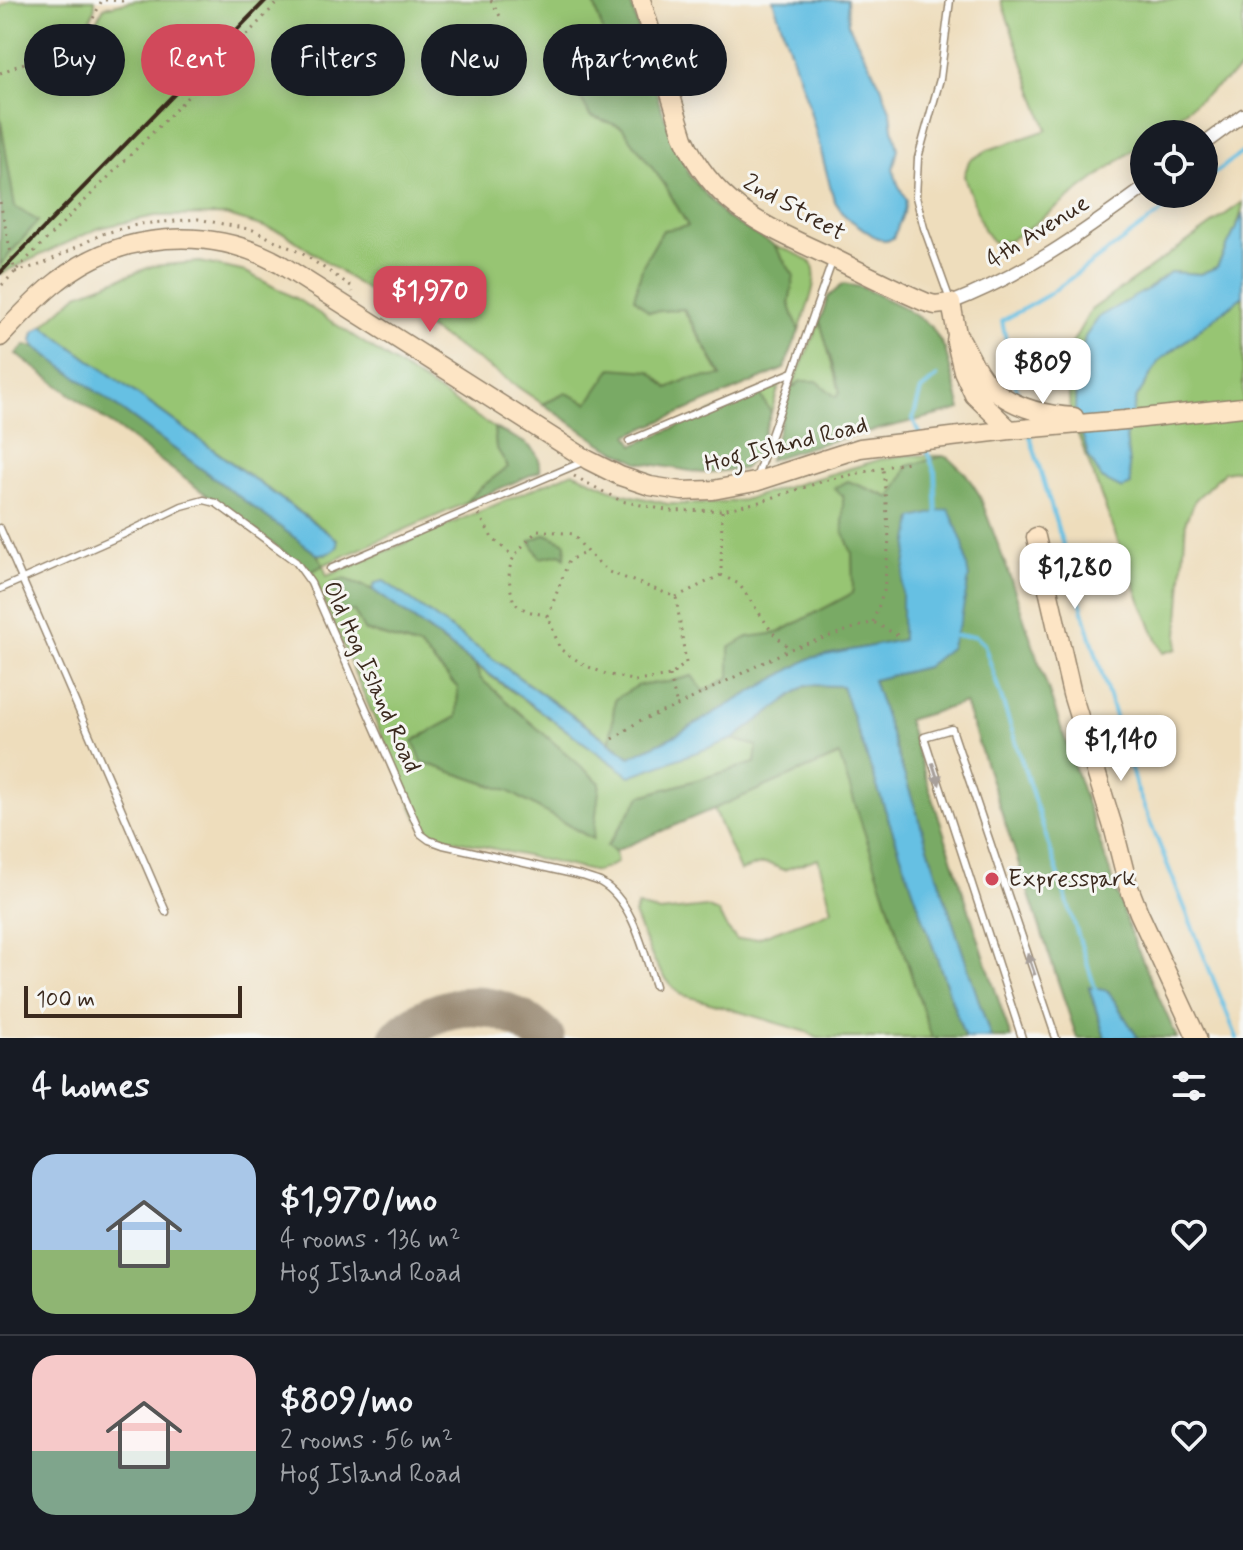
<!DOCTYPE html>
<html lang="en">
<head>
<meta charset="utf-8">
<style>
	body { margin:0; font-family:Mynerve,sans-serif; background:#242831; color:#f1f3f6; height:100vh; display:flex; flex-direction:column; font-size:30px; white-space:nowrap }
	* { box-sizing:border-box; margin:0 }
	p { font-size:26px; color:#9ea1a6 }
	.icon { flex:none; width:44px; height:44px; fill:none; stroke:currentColor; stroke-width:2; stroke-linecap:round; stroke-linejoin:round }
	.map { position:relative; height:1038px; overflow:hidden }
	.side { display:flex; flex-direction:column; background:#171b24; flex:1 }
	.side>* { flex:none }
	.top-card { position:absolute; left:24px; top:24px; width:800px; height:72px; display:flex; gap:16px }
	.fabs { position:absolute; left:1130px; top:120px; display:grid; gap:16px }
	.fabs a { display:grid; place-items:center; width:88px; height:88px; border-radius:50%; background:#171b24; box-shadow:0 4px 20px #0003; font-size:40px }
	.scale { position:absolute; left:24px; bottom:20px; width:218px; box-sizing:border-box; padding-left:8px; border:4px solid #3b2a1e; border-top:0; font-size:22px; line-height:28px; white-space:nowrap; color:#3b2a1e; -webkit-text-stroke:6px #f6f6f2; paint-order:stroke }
	.price { position:absolute; translate:-50% -68px; padding:0 18px; border-radius:16px; background:#fff; color:#222; font-size:26px; line-height:52px; filter:drop-shadow(0 2px 4px #0008) }
	.price::after { content:''; position:absolute; left:50%; top:48px; width:24px; height:18px; margin-left:-12px; background:inherit; clip-path:polygon(0 0,100% 0,50% 100%) }
	.price.selected { background:#d1495b; color:#fff }
	ul { padding:0; list-style:none }
	li { display:flex; align-items:center; gap:24px; height:200px; padding:0 32px }
	li+li { border-top:2px solid #363941 }
	li span { display:grid; place-items:center; flex:none; width:224px; height:160px; border-radius:24px; color:#555 }
	li>.icon { margin-inline-start:auto }
	span .icon { width:96px; height:96px; fill:#fffc; stroke-width:1 }
	li b { font-size:34px }
	h2 { display:flex; justify-content:space-between; align-items:center; height:96px; padding:0 32px; font-size:34px }
	.chip { padding:0 28px; border-radius:36px; background:#171b24; box-shadow:0 4px 20px #0003; font-size:28px; line-height:72px }
	.chip.selected { background:#d1495b; color:#fff }
	.map>svg:first-child { display:block }
	.green { fill:#97c573; stroke:#697848; stroke-width:2 }
	.forest { fill:#79aa65; stroke:#5a6a42; stroke-width:2 }
	.water { fill:#66c0e3; stroke:#507580; stroke-width:2 }
	.lines { fill:none; stroke-linecap:round; stroke-linejoin:round }
	.stream { stroke:#66c0e3; stroke-width:4 }
	.taxiway { stroke:#94846d; stroke-width:40 }
	.lane-casing { stroke:#94846d; stroke-width:9 }
	.street-casing { stroke:#94846d; stroke-width:15 }
	.secondary-casing { stroke:#94846d; stroke-width:21 }
	.path { stroke:#94846d; stroke-width:3; stroke-dasharray:2 6; stroke-linecap:butt }
	.lane { stroke:#fff; stroke-width:6 }
	.street { stroke:#fff; stroke-width:12 }
	.secondary { stroke:#fde5c5; stroke-width:18 }
	.rail { stroke:#3b2a1e; stroke-width:4 }
	.oneway { fill:#a79f9a }
	.poi-dot { fill:#d1495b; stroke:#f6f6f2; stroke-width:3 }
	.labels { text-anchor:middle; dominant-baseline:central; stroke-width:6; stroke-linejoin:round; paint-order:stroke }
	.street-label { font-size:24px; fill:#3b2a1e; stroke:#f6f6f2 }
	.poi-label { font-size:24px; fill:#3b2a1e; stroke:#f6f6f2; text-anchor:start }
</style>
</head>
<body>
<div class="map">
<svg width="1243" height="1038" viewBox="0 0 1243 1038">
	<rect width="100%" height="100%" fill="#f6f6f2"/>
	<filter id="ink" filterUnits="userSpaceOnUse"><feTurbulence type="fractalNoise" baseFrequency=".0125" numOctaves="2"/><feDisplacementMap in="SourceGraphic" scale="16" xChannelSelector="R" yChannelSelector="G"/><feConvolveMatrix kernelMatrix="1 2 1 2 8 2 1 2 1" color-interpolation-filters="sRGB"/></filter>
	<filter id="wash" filterUnits="userSpaceOnUse"><feTurbulence type="fractalNoise" baseFrequency=".006" numOctaves="4" result="noise"/><feDisplacementMap in="SourceGraphic" scale="32" xChannelSelector="R" yChannelSelector="G"/><feGaussianBlur stdDeviation="1.8" result="paint"/><feColorMatrix in="noise" values="0 0 0 0 0 0 0 0 0 0 0 0 0 0 0 0 0 1.4 0 .05"/><feComposite in="paint" operator="in"/></filter>
	<g filter="url(#wash)">
		<rect width="100%" height="100%" fill="#eeddbc"/>
		<path class="green" d="M11,0H95C96,18 81,36 65,43L67,48C88,38 93,26 104,7L136,0H593L617,76L581,98L590,116L622,127L665,185L688,226L649,312L683,309L722,377L688,379L668,388L588,403L566,393L543,404L469,354L358,284L284,233L225,215L155,216L99,228L0,274V265L38,221L15,208L0,117V7Z
			M1001,0H1243V67L1154,134H1144V142L1025,231L1008,241L993,242L983,229L964,176L969,161L988,150L1047,130Z
			M1243,202C1243,219 1225,250 1217,267L1200,274L1170,272L1148,289L1075,411L1089,457L1102,479L1130,485L1126,436L1136,399L1159,361L1243,296V469L1224,472L1195,500L1186,520L1177,649L1163,653L1140,600L1070,413L1067,352L1091,310Z
			M774,245C785,250 801,254 810,262C823,275 804,315 799,331L789,303L793,276Z
			M200,262L246,272L297,299L494,428L496,447L509,467L480,488L464,504L323,565L327,576L573,472L620,493L668,504H710L743,500L882,459L904,455L943,456L908,466L892,498L848,481L835,488L843,496V531L852,552L854,593L778,633L768,635L729,677L703,692L692,676L615,699L610,742L384,581L375,583L373,590L345,579L354,611L365,631L420,647L458,688L457,717L422,762L508,791L592,839L480,678L475,665L630,776L733,739L758,746L755,763L641,796L607,846L615,851L617,863L596,872L438,836L425,829L416,815L311,572L323,565L317,554H326L337,539L43,326L78,294L153,266Z
			M820,321L840,392L836,398L801,381L791,389Z
			M780,383L771,413L759,392Z
			M840,755L932,1038H817L807,1032L680,994C656,973 646,944 634,914L638,906L660,912L706,907L718,912L726,927L737,940L758,938L832,910L818,858L784,870C779,869 776,866 772,865C763,861 749,868 740,871L713,809Z"/>
		<path class="forest" d="M593,0H630L660,105L689,175L725,217L774,245L794,276L789,303L799,331L784,369L628,435L634,445L759,392L771,413L756,455L743,469L702,473L638,462L602,444L543,404L566,393L588,403L612,368L650,371L668,388L688,379L722,376L684,309L649,312L634,298L643,265L663,230L688,226L665,185L622,127L590,116L581,98L617,76Z
			M0,117L15,207L38,221L0,265Z
			M843,284L861,287L901,306L931,326L945,349L961,409C898,426 832,438 769,460L791,389L801,381H817L836,397L840,392L820,321L828,297Z
			M25,345L36,347L317,554L323,565L311,572L16,354Z
			M494,428C514,438 543,445 540,471L464,504L480,488L508,467L496,447Z
			M943,456L949,458L966,474L979,494L1009,574L1132,937L1177,1038H1138L1108,991L1089,988L1105,1038H1077L965,703L907,720L1011,1038H991L873,680L926,667L902,584V640L811,658L676,735L630,757L610,742L615,699L639,685L668,682L692,676L704,691L729,677V648L748,637L778,633L853,593L852,553L843,531V496L834,488L848,481L891,498L908,466Z
			M546,534L566,543L565,558L561,554L540,558L530,541Z
			M345,579L373,590L475,665L480,678L600,783L593,839L508,791L422,762L413,741L457,717L458,688L420,647L364,630L354,611L341,613L331,583Z
			M806,685L842,686L965,1038H932L839,755L615,851L607,846L641,796L755,763L757,746L733,739Z"/>
		<path class="water" d="M773,0H847L848,24L881,86L891,113L893,128L898,149L893,169L898,184L906,200L904,212L893,238L887,241L875,237L845,216L834,200L808,103Z
			M1243,214V296L1159,361L1136,399L1126,436L1131,485L1122,489L1102,479L1089,457L1075,411L1076,380L1085,337L1100,316L1148,289L1170,272L1200,274L1217,267Z
			M43,326L328,533L337,539L338,546C332,554 326,554 317,554L36,347L32,341L34,332Z
			M949,509L963,543L969,578L961,619L950,648L926,667L873,680L991,1038H965L842,686L806,685L733,739L630,776L373,590L375,583L384,581L630,757L676,735L811,658L902,640V584L913,518Z
			M1089,987L1108,991L1138,1038H1105Z"/>
		<g class="lines">
			<path class="stream" d="M1204,181L1243,152
				M1018,397L1002,321L1048,295L1186,194
				M1029,433L1137,789L1237,1038
				M920,436L913,419L921,390L937,377
				M924,444L935,472L937,517
				M951,636H975L984,644L1097,994"/>
			<path class="taxiway" d="M399,1038C442,997 502,995 545,1038"/>
		</g>
	</g>
	<g filter="url(#ink)">
		<g class="lines">
			<g class="lane-casing">
				<path id="lane" d="M950,300L924,228L916,197L918,158L940,79L950,0
					M629,441L793,372
					M756,478L832,262
					M0,528L166,912
					M330,569L585,461
					M0,589L122,535L182,506L204,500L216,503L296,562L311,583L421,834L429,840L443,845L582,876C588,878 595,880 600,882C633,900 644,953 655,986
					M1022,1038L924,737L952,729L1056,1038"/>
			</g>
			<g class="street-casing">
				<path id="street" d="M1204,144L1243,115
					M951,303C1025,274 1080,235 1144,188"/>
			</g>
			<g class="secondary-casing">
				<path id="secondary" d="M641,0L684,138C715,209 770,228 835,259C865,274 895,289 925,302L935,305L951,303L957,334L956,342L963,371L974,395L1010,430
					M0,337C18,318 37,297 58,281C120,231 210,225 280,264L588,460L620,476L650,486L682,491L713,490L755,482L860,448L1010,430L1125,420L1243,407
					M961,340C969,354 976,371 987,383C1009,407 1043,415 1074,417
					M1036,537L1072,694L1114,830L1128,885L1139,913L1197,1038"/>
			</g>
			<path class="path" d="M105,0L122,1L125,0
				M491,0L500,16
				M0,73L78,41L87,31L102,0
				M0,202L15,272L0,287
				M17,269L176,109L280,0
				M15,272L43,264L102,234L140,224L198,219L253,230L303,254L351,286L353,292
				M574,476L621,501L671,511L722,510L759,502L824,481L912,461
				M479,514L492,538L513,556
				M538,530L573,534L587,552L609,572L676,597L686,663L670,676L636,681L606,674L584,665L560,649L548,616L527,611L514,603C503,562 511,558 538,530Z
				M721,575L739,584L773,633L790,649
				M676,597L721,575L722,510
				M548,616L569,560L587,552
				M873,622L884,591L889,539L883,468
				M670,676L677,706
				M613,739L639,721L677,706L790,649L873,622L899,636"/>
			<use href="#lane" class="lane"/>
			<use href="#street" class="street"/>
			<use href="#secondary" class="secondary"/>
			<path class="rail" d="M0,273L266,0"/>
		</g>
		<defs><path id="oneway-solid" d="M-6-.8H1V-3.2L6.5 0L1 3.2V.8H-6Z" transform="scale(2)"/></defs>
		<g class="oneway">
			<use href="#oneway-solid" transform="translate(936 774) rotate(72)"/>
			<use href="#oneway-solid" transform="translate(1031 964) rotate(-109)"/>
		</g>
	</g>
	<circle class="poi-dot" cx="992" cy="879" r="8"/>
	<g class="labels">
		<g class="street-label">
			<text transform="translate(794 208) rotate(29)">2nd Street</text>
			<text transform="translate(1038 232) rotate(-32)">4th Avenue</text>
			<text transform="translate(786 445) rotate(-14)">Hog Island Road</text>
			<text transform="translate(371 677) rotate(66)">Old Hog Island Road</text>
		</g>
		<g class="poi-label">
			<text x="1008" y="879">Expresspark</text>
		</g>
	</g>
</svg>
<div class="fabs">
<a><svg class="icon" aria-label="locate" viewBox="0 0 24 24"><circle cx="12" cy="12" r="6"/><path d="M12 2v4M12 18v4M2 12h4M18 12h4"/></svg></a>
</div>
<div class="scale">100 m</div>
<b class="price selected" style="left:430px;top:334px">$1,970</b>
<b class="price" style="left:1043px;top:406px">$809</b>
<b class="price" style="left:1075px;top:611px">$1,280</b>
<b class="price" style="left:1121px;top:783px">$1,140</b>
<div class="top-card">
<a class="chip">Buy</a>
<a class="chip selected">Rent</a>
<a class="chip">Filters</a>
<a class="chip">New</a>
<a class="chip">Apartment</a>
</div>
</div>
<section class="side">
<h2>4 homes<svg class="icon" aria-label="filters" viewBox="0 0 24 24"><path d="M4 7h16M4 17h16"/><circle cx="9" cy="7" r="2"/><circle cx="15" cy="17" r="2"/></svg></h2>
<ul>
<li><span style="background:linear-gradient(#a9c7e8 60%,#8fb573 0)"><svg class="icon" aria-label="home" viewBox="0 0 24 24"><path d="M3 11l9-7 9 7M6 9v11h12V9"/></svg></span><div><b>$1,970/mo</b><p>4 rooms · 136 m²</p><p>Hog Island Road</p></div><svg class="icon" aria-label="heart" viewBox="0 0 24 24"><path d="M12 20l-8-8c-3-5 5-10 8-4 3-6 11-1 8 4z"/></svg></li>
<li><span style="background:linear-gradient(#f6c9c9 60%,#7fa58c 0)"><svg class="icon" aria-label="home" viewBox="0 0 24 24"><path d="M3 11l9-7 9 7M6 9v11h12V9"/></svg></span><div><b>$809/mo</b><p>2 rooms · 56 m²</p><p>Hog Island Road</p></div><svg class="icon" aria-label="heart" viewBox="0 0 24 24"><path d="M12 20l-8-8c-3-5 5-10 8-4 3-6 11-1 8 4z"/></svg></li>
</ul>
</section>
</body>
</html>
